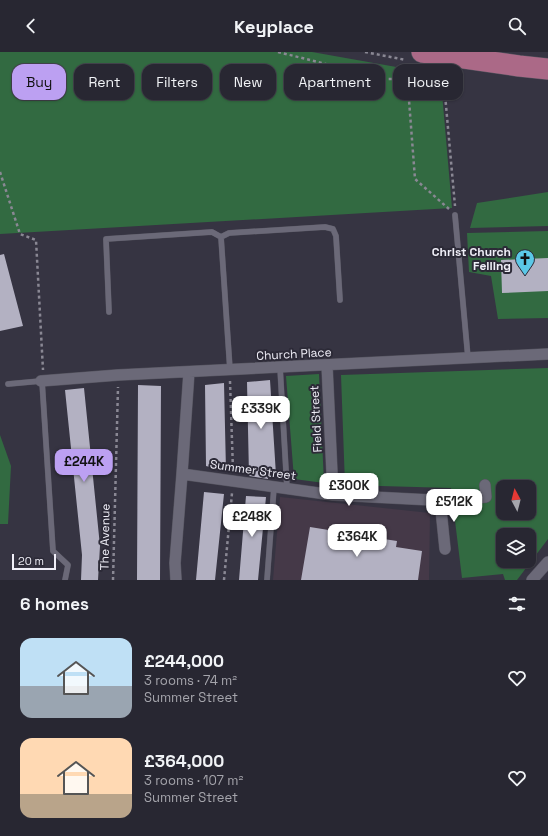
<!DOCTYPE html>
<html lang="en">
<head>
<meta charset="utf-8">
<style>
	body { margin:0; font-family:"Space Grotesk",sans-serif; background:#34333e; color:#f1f3f6; height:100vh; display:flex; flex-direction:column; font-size:15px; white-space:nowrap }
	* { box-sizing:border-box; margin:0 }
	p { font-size:13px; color:#a5a5ac }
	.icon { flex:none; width:22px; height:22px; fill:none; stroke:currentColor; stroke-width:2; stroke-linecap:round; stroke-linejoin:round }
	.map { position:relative; height:528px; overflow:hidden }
	.side { display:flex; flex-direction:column; background:#282732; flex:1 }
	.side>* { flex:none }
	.top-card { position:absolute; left:12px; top:12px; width:524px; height:36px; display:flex; gap:8px }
	.needle { width:26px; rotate:353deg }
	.controls { position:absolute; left:496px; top:428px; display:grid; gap:8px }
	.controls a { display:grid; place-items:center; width:40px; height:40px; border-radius:8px; background:#282732; box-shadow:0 1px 3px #0004,0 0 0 1px #44444d; font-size:20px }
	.scale { position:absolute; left:12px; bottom:10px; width:44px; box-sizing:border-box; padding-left:4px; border:2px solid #f0eff8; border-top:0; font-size:11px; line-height:14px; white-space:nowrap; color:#f0eff8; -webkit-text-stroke:3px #2c2a37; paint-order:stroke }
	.price { position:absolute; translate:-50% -34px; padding:0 9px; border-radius:8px; background:#fff; color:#222; font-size:13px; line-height:26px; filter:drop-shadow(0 1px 2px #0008) }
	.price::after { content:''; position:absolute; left:50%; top:24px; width:12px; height:9px; margin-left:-6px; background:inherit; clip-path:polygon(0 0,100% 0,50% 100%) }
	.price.current { background:#bca0f2; color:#111 }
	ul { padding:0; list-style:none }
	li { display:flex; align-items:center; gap:12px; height:100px; padding:0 20px }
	li span { display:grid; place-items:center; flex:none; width:112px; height:80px; border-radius:12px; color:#555 }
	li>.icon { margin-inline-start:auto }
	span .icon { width:48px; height:48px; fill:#fffc; stroke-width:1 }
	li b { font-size:17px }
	h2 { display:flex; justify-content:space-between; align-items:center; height:48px; padding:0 20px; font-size:17px }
	.chip { padding:0 14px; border-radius:12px; background:#282732; box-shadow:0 1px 3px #0004,0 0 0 1px #44444d; font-size:14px; line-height:36px }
	.chip.current { background:#bca0f2; color:#111 }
	header { display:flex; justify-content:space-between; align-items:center; height:52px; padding:0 20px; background:#282732; font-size:18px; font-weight:800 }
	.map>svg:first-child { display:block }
	.education { fill:#453948 }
	.green { fill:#326a41; fill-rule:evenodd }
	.building { fill:#b3b1c2 }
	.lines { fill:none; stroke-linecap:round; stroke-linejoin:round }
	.lane-casing { stroke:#54535e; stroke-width:6 }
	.street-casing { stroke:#54535e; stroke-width:12 }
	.highway-casing { stroke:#54535e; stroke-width:22 }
	.path { stroke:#8a8894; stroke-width:2.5; stroke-dasharray:3 3; stroke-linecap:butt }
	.lane { stroke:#6b6978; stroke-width:5.5 }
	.street { stroke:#6b6978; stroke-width:11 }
	.highway { stroke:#ab6987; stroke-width:21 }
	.labels { text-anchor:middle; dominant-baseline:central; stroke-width:4; stroke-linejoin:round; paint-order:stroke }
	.poi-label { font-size:12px; font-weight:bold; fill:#f0eff8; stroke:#2c2a37; text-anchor:end }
	.street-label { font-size:12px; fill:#f0eff8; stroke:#2c2a37 }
</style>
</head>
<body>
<header><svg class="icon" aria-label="back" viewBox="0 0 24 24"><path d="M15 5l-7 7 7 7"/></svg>Keyplace<svg class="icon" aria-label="search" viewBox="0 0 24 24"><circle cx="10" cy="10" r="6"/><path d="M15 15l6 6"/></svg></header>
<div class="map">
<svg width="548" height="528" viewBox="0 0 548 528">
	<rect width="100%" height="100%" fill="#363442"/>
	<path class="education" d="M280,445L430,461L429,528H273Z"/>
	<path class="green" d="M0,0H312L402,16L442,41L452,156L0,182Z
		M548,140V174L470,176L477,151Z
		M548,179V266L498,267L491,224L469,220L467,181Z
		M548,316V487L517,528H505L503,522L462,526L451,436L345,433L341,323ZM503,435H529V461H503ZM503,483H529V509H503Z
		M319,322L324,431L294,427L286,324Z
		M0,383L11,414L8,472H0Z"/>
	<path class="building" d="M4,202L23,274L0,279V203Z
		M548,206V239L502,241L501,208Z
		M270,328L276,423L268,422V427L249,424L247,330Z
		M224,331L226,419L206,414L205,333Z
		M138,333L161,334L160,528H137Z
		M84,336L100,494L98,528H81L82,503L65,338Z
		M204,440L224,442L215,528H196Z
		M246,444L266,445L258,528H239Z
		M310,475L341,480L340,482L364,485V484L397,489L396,495L422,499L418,528H301Z"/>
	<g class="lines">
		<g class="lane-casing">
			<path id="lane" d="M455,163L468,306
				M221,185L229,181L325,175L333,177L336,184L340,248
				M109,260L106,187L212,180L221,185L230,318
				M280,315L287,436
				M42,329L53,499L68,513L65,528
				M8,332L41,329
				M267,528L274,435"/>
		</g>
		<g class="street-casing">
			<path id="street" d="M327,313L333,443
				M41,329L118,323L548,302
				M182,422L333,443L451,449L486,445L485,433
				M440,448L445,497
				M176,528L175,511L182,422L189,320
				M532,528L548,510"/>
		</g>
		<g class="highway-casing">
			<path id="highway" d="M422,0L519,14L548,17"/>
		</g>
		<path class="path" d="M278,0L386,27L444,26
			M365,0L406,8
			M443,20L455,154
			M413,26L409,48L415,127L449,157
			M0,120L20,182L36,188L43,318
			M230,329L233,418
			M113,528L118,335
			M224,528L232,441"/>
		<use href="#lane" class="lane"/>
		<use href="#street" class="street"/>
		<use href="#highway" class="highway"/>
	</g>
	<defs>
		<g id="church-pin" transform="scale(1)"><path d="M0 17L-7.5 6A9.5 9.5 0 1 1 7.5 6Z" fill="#5bc8e7" stroke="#2c2a37"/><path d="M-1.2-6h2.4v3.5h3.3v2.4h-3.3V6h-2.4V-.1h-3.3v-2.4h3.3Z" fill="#111"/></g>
	</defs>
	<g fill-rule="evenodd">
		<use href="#church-pin" x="525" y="207"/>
	</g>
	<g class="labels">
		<g class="poi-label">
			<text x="511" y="200">Christ Church<tspan x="511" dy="14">Felling</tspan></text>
		</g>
		<g class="street-label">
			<text transform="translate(294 302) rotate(-3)">Church Place</text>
			<text transform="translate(316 367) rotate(-93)">Field Street</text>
			<text transform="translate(253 418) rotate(8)">Summer Street</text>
			<text transform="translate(105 485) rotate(-89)">The Avenue</text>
		</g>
	</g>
</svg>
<div class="controls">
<a><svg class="needle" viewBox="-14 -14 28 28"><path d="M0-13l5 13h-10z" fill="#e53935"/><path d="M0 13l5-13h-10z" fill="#a5a5ac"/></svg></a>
<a><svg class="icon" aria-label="layers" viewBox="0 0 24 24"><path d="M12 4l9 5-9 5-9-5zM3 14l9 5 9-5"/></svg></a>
</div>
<div class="scale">20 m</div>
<b class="price" style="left:261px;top:378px">£339K</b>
<b class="price current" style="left:84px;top:431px">£244K</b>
<b class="price" style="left:349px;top:455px">£300K</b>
<b class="price" style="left:454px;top:471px">£512K</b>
<b class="price" style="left:252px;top:486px">£248K</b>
<b class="price" style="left:357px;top:506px">£364K</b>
<div class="top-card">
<a class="chip current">Buy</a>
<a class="chip">Rent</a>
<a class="chip">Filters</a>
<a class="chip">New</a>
<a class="chip">Apartment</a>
<a class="chip">House</a>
</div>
</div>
<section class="side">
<h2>6 homes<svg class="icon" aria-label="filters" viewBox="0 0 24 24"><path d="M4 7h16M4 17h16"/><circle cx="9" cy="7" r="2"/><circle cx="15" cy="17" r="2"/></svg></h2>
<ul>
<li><span style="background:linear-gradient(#bfe0f5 60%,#9aa5b1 0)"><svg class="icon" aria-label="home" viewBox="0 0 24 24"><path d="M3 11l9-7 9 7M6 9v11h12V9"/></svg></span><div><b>£244,000</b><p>3 rooms · 74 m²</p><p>Summer Street</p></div><svg class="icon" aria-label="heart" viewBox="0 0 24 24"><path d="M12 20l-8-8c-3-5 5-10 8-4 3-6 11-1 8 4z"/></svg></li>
<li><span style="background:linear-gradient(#ffd9b3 70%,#b9a48a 0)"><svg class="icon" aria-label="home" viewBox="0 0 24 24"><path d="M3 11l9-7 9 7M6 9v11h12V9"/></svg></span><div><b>£364,000</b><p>3 rooms · 107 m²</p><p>Summer Street</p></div><svg class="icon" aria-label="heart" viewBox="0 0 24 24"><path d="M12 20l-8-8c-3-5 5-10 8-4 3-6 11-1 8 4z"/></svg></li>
</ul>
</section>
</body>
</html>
